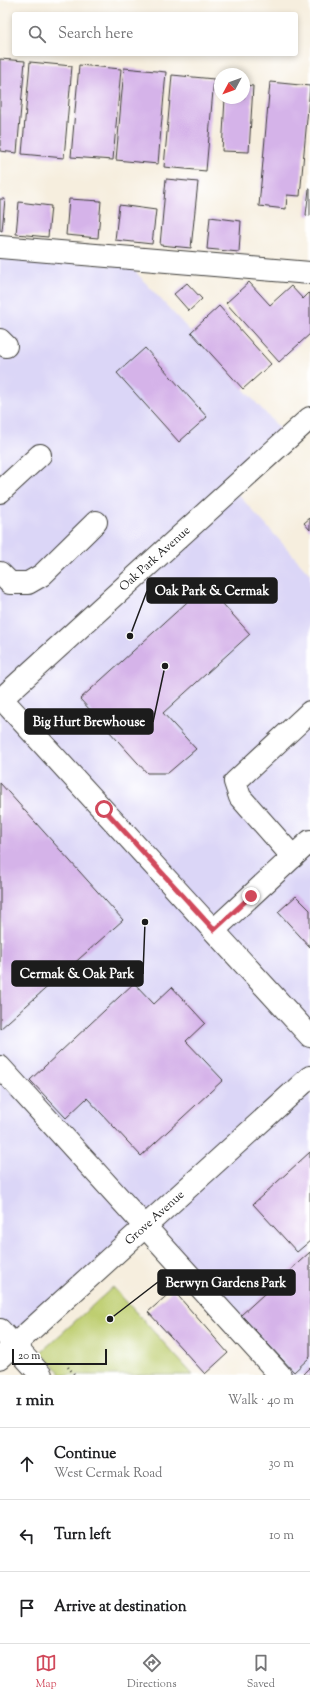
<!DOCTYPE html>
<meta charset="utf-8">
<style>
:root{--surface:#fff;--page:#f6f6f6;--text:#202124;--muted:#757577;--line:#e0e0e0;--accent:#d1495b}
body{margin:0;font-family:"Sorts Mill Goudy",serif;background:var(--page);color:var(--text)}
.compass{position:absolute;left:214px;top:68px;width:36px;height:36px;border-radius:50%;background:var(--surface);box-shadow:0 2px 6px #0003;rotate:229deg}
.scale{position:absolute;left:12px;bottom:10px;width:95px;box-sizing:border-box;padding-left:4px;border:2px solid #1c1c1c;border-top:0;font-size:11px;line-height:14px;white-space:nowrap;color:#1c1c1c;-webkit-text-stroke:3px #fff;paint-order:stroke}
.stop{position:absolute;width:12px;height:12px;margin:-9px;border:3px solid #d1495b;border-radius:50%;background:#fff}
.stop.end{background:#d1495b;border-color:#fff;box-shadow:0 1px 4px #0008}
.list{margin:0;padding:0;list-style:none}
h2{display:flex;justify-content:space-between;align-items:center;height:52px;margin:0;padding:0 16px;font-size:17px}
h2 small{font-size:13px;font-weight:400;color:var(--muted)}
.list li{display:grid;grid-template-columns:26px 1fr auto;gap:12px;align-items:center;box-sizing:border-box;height:72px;padding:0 16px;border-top:1px solid var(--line)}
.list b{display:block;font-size:15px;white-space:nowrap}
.list p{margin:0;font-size:13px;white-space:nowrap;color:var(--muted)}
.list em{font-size:13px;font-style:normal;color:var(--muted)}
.icon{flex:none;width:22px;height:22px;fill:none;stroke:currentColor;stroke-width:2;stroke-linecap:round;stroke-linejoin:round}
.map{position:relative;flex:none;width:310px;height:1375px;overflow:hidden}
.search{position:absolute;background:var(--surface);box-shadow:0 2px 6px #0003;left:12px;right:12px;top:12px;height:44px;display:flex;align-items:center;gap:10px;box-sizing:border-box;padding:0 14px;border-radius:4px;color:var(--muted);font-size:15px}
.sheet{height:268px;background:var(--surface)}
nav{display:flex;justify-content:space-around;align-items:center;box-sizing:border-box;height:56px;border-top:1px solid var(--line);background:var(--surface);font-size:11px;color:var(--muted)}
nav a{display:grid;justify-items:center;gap:2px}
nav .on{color:var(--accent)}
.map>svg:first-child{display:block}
.built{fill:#dbd6f7}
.green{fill:#bece70;stroke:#6d7546}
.building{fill:#d5b3e9}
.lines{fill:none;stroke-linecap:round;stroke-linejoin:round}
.minor-casing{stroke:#3d3c39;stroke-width:24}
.major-casing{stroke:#3d3c39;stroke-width:24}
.path{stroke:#3d3c39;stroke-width:2.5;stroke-dasharray:1 3;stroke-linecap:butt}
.minor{stroke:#fff;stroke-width:22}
.major{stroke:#fff;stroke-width:22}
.route{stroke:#d1495b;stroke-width:5}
.labels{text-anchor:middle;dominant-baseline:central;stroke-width:3.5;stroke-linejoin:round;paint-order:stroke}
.street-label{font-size:12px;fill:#1c1c1c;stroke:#fff}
.leader{fill:none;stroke:#1c1c1c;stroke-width:1.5}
.callout-dot{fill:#1c1c1c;stroke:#fff;stroke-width:1.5}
.callout{fill:#1c1c1c;stroke:#1c1c1c;stroke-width:1.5}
.callout-label{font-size:13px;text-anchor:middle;font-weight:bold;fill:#fff}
</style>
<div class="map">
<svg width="310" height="1375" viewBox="0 0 310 1375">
<rect width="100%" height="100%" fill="#fff"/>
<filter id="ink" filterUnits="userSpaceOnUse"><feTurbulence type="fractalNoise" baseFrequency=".025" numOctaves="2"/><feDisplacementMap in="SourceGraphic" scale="8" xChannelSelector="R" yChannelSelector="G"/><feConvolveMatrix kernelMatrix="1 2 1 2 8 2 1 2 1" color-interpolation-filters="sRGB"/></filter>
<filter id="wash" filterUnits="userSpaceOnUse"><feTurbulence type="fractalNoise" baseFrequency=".012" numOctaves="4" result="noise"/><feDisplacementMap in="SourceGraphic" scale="16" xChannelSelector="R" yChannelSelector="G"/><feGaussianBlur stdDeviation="0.9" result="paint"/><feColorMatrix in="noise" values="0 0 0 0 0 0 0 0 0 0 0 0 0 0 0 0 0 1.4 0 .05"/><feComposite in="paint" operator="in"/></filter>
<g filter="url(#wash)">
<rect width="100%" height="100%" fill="#f6eede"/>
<!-- built -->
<g class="built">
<polygon points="0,256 131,267 284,433 0,689"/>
<polygon points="235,491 310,574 310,1375 270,1375 136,1227 14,1338 0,1322 0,710"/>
</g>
<!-- green -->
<polygon class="green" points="113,1287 193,1375 62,1375 41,1352"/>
<g id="blocks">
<!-- building -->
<g class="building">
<polygon points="0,59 25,61 17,153 0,151"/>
<polygon points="30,62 72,66 64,158 22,154"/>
<polygon points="79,65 121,69 113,160 71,157"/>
<polygon points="124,68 166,72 158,164 116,160"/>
<polygon points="172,75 214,79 206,171 164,167"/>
<polygon points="270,82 310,86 300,196 287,195 286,209 259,206"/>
<polygon points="244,85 253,86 249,152 222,151 225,98 244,98"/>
<polygon points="166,179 198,182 191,248 160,245"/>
<polygon points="309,189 310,189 310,216 306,215"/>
<polygon points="0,199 5,199 2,231 0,230"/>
<polygon points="69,199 101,201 98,238 66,235"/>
<polygon points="19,202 51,206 48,237 16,234"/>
<polygon points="119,205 156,210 152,244 115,240"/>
<polygon points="210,217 241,221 239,252 207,249"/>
<polygon points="249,282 270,305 291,286 303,299 310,292 310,334 279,362 226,303"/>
<polygon points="187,283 202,299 189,311 174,294"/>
<polygon points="219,306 271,364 243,389 191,332"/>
<polygon points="145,348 207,417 179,442 117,373"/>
<polygon points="310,518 310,530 304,523"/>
<polygon points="206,585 250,634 163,713 196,749 168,773 147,773 80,699"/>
<polygon points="0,783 123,920 0,1029"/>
<polygon points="296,896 310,910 310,947 278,912"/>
<polygon points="134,983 154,1004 172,987 205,1023 186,1041 223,1080 141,1156 87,1098 66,1118 30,1080"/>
<polygon points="310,1152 310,1241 297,1252 253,1204"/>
<polygon points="310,1252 310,1357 294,1372 241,1315"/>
<polygon points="173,1290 228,1353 205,1374 148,1312"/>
<polygon points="310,1367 310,1375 302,1375"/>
</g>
</g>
</g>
<g filter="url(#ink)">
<use href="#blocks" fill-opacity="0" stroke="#3d3c39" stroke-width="1"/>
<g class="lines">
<!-- minor casing -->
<g class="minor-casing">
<g id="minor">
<polyline points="0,247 310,273"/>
<polyline points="0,340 6,346"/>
<polyline points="0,492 40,455"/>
<polyline points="0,573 10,583 28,583 42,575 96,522"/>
<polyline points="0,700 310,418"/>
<polyline points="293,857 240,797 235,782 310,712"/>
<polyline points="214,930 310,841"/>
<polyline points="0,1067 280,1375"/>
<polyline points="0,1330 41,1375"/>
<polyline points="0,1358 310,1077"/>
</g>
</g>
<!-- major casing -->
<g class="major-casing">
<polyline id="major" points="0,697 310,1036"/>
</g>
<!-- path -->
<polyline class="path" points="68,1367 75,1375"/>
<!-- minor -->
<use href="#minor" class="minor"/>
<!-- major -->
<use href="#major" class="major"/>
</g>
</g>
<g class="lines" filter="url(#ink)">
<!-- route -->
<polyline class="route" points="104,809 214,930 251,896"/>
</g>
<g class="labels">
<!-- street labels -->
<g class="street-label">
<text transform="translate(155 559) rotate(-42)">Oak Park Avenue</text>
<text transform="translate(155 1218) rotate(-42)">Grove Avenue</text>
</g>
</g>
<!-- callouts -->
<path class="leader" d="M130 636L147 591M165 666L153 722M145 922L143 974M110 1319L158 1282"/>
<g class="callout-dot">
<circle cx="130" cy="636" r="4"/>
<circle cx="165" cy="666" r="4"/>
<circle cx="145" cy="922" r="4"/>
<circle cx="110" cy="1319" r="4"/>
</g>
<g class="callout">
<rect x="147" y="578" width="130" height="25" rx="4"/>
<rect x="25" y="709" width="128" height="25" rx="4"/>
<rect x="12" y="961" width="131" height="25" rx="4"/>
<rect x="158" y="1270" width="137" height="25" rx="4"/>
</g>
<g class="callout-label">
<text x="212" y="595">Oak Park &amp; Cermak</text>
<text x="89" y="726">Big Hurt Brewhouse</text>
<text x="77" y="978">Cermak &amp; Oak Park</text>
<text x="226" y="1287">Berwyn Gardens Park</text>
</g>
</svg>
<svg class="compass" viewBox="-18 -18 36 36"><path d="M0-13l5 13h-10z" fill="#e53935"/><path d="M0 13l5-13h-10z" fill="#757577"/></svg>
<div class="scale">20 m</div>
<div class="stop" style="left:104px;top:809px"></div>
<div class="stop end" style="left:251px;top:896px"></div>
<div class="search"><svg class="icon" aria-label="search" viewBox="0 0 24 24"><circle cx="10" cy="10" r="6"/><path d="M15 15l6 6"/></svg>Search here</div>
</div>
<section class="sheet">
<h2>1 min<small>Walk · 40 m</small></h2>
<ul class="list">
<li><svg class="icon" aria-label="ahead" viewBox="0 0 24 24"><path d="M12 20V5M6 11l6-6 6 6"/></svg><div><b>Continue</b><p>West Cermak Road</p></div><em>30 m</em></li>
<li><svg class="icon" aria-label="left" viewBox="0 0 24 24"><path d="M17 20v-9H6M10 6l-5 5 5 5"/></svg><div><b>Turn left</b></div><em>10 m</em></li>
<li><svg class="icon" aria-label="arrive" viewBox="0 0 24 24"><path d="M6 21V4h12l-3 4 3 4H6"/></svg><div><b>Arrive at destination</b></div></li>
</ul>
</section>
<nav>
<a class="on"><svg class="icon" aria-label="map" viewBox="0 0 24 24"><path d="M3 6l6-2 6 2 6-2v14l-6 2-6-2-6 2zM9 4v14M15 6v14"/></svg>Map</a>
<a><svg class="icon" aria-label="directions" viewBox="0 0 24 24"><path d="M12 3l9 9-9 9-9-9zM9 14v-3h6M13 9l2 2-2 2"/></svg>Directions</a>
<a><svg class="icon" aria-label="saved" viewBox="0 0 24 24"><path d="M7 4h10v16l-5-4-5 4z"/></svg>Saved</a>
</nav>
